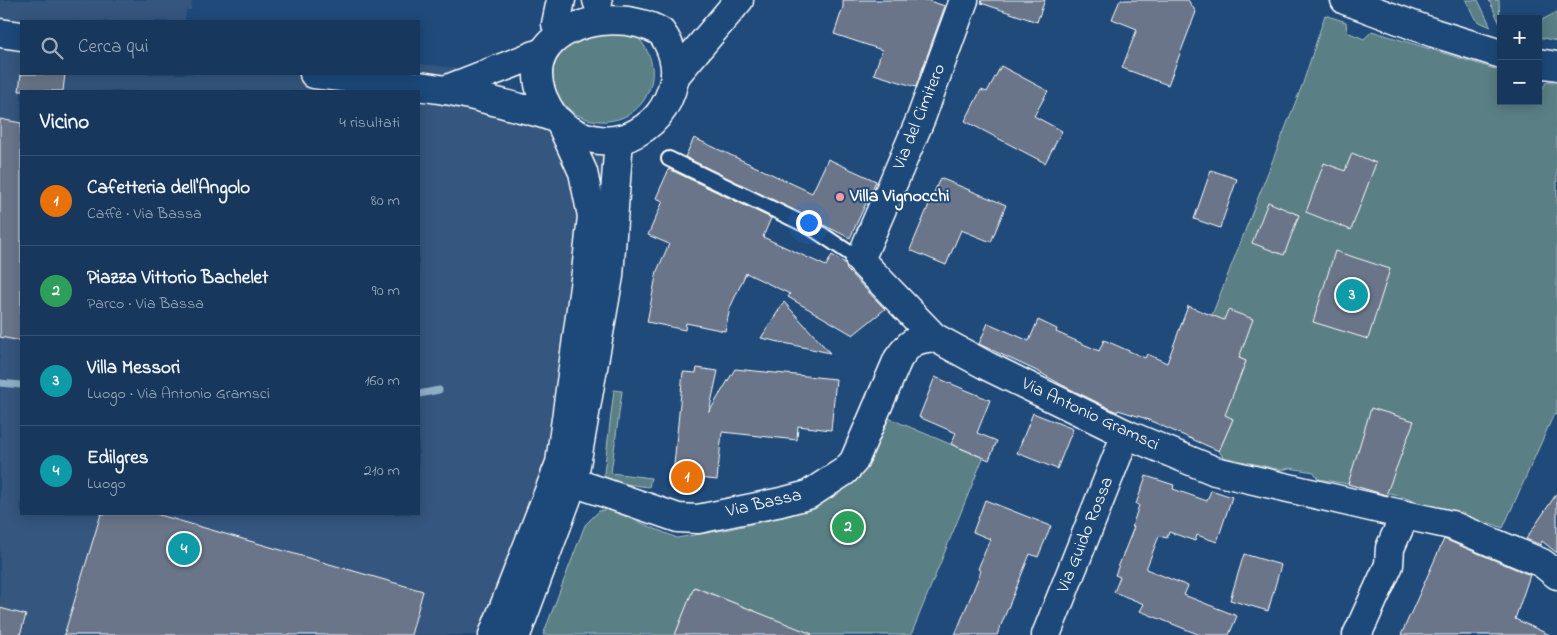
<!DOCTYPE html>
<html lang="it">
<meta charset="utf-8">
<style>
:root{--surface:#17385c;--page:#244365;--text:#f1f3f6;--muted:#9eacbb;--line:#365272;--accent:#ff9aa2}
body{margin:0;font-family:"Indie Flower",sans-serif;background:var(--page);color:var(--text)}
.controls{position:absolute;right:15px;top:15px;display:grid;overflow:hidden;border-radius:0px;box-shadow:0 2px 12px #0003}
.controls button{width:45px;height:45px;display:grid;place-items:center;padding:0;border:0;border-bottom:1px solid var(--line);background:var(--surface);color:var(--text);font:25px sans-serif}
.you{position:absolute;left:808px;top:222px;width:18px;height:18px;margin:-12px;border:4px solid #fff;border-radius:50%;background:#1a73e8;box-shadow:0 0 0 8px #1a73e833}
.badge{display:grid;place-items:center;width:32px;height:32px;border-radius:50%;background:var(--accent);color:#fff;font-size:16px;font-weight:700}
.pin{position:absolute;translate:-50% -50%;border:2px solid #fff;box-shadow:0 1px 5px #0006}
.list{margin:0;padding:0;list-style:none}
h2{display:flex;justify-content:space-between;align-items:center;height:65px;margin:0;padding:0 20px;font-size:21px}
h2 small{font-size:16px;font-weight:400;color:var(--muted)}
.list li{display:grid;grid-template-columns:32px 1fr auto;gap:15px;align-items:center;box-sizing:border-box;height:90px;padding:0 20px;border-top:1px solid var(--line)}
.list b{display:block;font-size:19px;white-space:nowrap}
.list p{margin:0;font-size:16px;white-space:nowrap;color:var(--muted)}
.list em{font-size:16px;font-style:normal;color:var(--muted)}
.icon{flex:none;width:28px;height:28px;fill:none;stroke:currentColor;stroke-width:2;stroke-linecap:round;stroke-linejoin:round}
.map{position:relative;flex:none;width:1557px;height:635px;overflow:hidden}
.search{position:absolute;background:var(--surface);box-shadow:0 2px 12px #0003;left:20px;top:20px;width:400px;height:55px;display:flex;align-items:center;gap:12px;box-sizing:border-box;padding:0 18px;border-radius:0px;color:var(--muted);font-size:19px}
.panel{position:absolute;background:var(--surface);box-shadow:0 2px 12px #0003;left:20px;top:90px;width:400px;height:425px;border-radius:0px}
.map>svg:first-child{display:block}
.built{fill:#36577e;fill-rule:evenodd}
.green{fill:#5a7f85;stroke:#acbfc2}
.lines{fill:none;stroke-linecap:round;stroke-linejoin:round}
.stream{stroke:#8eafc5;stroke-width:7}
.building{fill:#6a7589;stroke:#fff}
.lane-casing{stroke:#fff;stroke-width:18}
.street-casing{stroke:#fff;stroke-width:31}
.secondary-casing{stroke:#fff;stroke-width:31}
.lane{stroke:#1f4a7a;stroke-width:14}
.street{stroke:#1f4a7a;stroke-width:28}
.secondary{stroke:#1f4a7a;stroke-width:28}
.poi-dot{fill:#ff9aa2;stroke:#1f4a7a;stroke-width:2}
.labels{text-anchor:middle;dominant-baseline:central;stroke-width:4;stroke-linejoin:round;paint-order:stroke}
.street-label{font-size:18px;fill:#fff;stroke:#1f4a7a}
.poi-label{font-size:18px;font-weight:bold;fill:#fff;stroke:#1f4a7a;text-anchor:start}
</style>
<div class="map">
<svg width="1557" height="635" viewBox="0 0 1557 635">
<rect width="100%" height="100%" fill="#1f4a7a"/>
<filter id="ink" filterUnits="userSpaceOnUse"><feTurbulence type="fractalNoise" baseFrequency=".02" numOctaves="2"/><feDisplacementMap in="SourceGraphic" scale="10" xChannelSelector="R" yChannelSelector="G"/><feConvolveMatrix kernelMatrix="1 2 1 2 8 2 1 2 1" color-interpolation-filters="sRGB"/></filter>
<g filter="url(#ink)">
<!-- built -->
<path class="built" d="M 0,0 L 192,0 L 191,10 L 186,10 L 185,21 L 21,21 L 21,74 L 419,74 L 419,64 L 468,69 L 612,155 L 588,332 L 507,635 L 0,635 ZM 21,91 L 419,91 L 419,514 L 21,514 Z"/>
<!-- green -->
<g class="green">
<polygon points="1466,0 1478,0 1491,27 1477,21"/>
<polygon points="1489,0 1499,0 1500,24"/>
<polygon points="1557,12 1557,41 1538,37 1538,22"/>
<polygon points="1325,15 1346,22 1347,32 1364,39 1372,31 1501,71 1501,101 1538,101 1538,93 1540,93 1547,81 1557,83 1557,415 1554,414 1503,528 1490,523 1480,524 1391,493 1386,495 1348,484 1318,479 1314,472 1289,468 1282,470 1223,457 1219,451 1233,419 1211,409 1235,390 1246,361 1201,343 1303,83"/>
<path d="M 585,25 L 638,37 C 650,52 656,68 650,87 C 634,139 555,129 553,75 C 553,68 554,58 557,52 C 562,44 578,32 585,25 Z"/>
<polygon points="614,390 622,391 611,473 651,478 649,487 603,481"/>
<polygon points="886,417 983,458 911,635 813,635 695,587 675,635 543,635 585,525 599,511 608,509 677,538 730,529 791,515 814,506"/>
</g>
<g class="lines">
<!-- stream -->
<g class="stream">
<polyline points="0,383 21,385"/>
<polyline points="419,394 439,390"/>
</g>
</g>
<!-- building -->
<g class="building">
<polygon points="843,0 926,0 945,6 916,87 874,74 882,50 834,34 843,7"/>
<polygon points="982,0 1045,0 1037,22 981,3"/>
<polygon points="1120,0 1188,0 1196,12 1168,85 1122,68 1137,29 1112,19"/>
<polygon points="1001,66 1048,91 1034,116 1062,131 1045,163 965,121 981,90 987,92"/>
<polygon points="21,74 65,74 63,91 19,91"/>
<polygon points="0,119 21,123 21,341 0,337"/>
<polygon points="694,138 812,193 828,159 876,181 850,238 685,157"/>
<polygon points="1352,153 1376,163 1351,230 1306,212 1324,163 1345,171"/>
<polygon points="669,169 771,218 763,237 826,266 832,255 845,263 847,270 885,309 853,335 788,297 790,294 746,273 730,308 725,331 686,323 685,330 647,322 657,271 669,244 648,235 663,201 656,198"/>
<polygon points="1211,170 1237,179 1220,228 1194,219"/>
<polygon points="940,178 1006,205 991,242 961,230 946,265 910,250"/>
<polygon points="1268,202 1299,215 1284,255 1252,243"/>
<polygon points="1335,251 1390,269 1368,339 1313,322"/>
<polygon points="784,302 830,353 761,338"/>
<polygon points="1188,306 1224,320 1228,310 1253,319 1239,358 1246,361 1225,415 1233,419 1219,451 1144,418 1118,410 1117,412 1062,385 1039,372 979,344 988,323 1029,341 1038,320 1057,329 1056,332 1099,351 1104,340 1145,358 1147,354 1167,363"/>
<polygon points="697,368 718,371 709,412 735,369 836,379 831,430 798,426 797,440 722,432 717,480 673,475 683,372 696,373"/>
<polygon points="935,377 990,400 977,433 997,441 989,460 951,444 956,433 919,417"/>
<polygon points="1371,408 1414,421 1386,495 1348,484"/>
<polygon points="1033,413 1073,429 1057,469 1017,453"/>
<polygon points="1146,476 1174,485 1173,489 1207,501 1211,490 1232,497 1217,542 1197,535 1195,541 1169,532 1167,538 1159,536 1146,569 1188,586 1184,595 1237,616 1229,635 1200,635 1140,611 1144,604 1114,592 1120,577 1115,575 1134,527 1132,527 1139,505 1136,504"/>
<polygon points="1557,493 1557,553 1542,541 1541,545 1526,539"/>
<polygon points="985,500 1051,526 1038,557 1030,554 997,635 955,635 981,571 978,569 990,539 973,532"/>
<polygon points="101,514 156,514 423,591 411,635 64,635"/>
<polygon points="1444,539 1530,575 1515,619 1550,635 1401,635"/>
<polygon points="1244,554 1281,565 1268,611 1230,600"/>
<polygon points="694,587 812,634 811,635 675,635"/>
<polygon points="0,608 26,615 20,635 0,635"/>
</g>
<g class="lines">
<!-- lane casing -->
<g class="lane-casing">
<polyline id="lane" points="669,159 812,228 860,260"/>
</g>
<!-- street casing -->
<g class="street-casing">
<g id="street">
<polyline points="597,0 598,3"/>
<polyline points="964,0 921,118 860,260 934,337 989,367 1126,434 1215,471 1405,515 1451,525 1542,563 1557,575"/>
<polyline points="556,24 561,0"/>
<path d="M 573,482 L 678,518 L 698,519 L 781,502 L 808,495 L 845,471 L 854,461 L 898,359 C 910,342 913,340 934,337"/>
<polyline points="1046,635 1126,434"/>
<polyline points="1357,635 1389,565 1390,548 1405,515"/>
</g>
</g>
<!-- secondary casing -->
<g class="secondary-casing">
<g id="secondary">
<polyline points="1345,0 1434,33 1501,54"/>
<polyline points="0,33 21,36"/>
<polyline points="1538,63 1557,66"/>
<path d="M 314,74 C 358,79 402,83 445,90 C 468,94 490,100 512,106 C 525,109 539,112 552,117 C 559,119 563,127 570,130 C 586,140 610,144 628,137 C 654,126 668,108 674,81 C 678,65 671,45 661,32 C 606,0 497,35 554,117"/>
<polyline points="675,76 739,0"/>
<polyline points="445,90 540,53"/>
<polyline points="493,635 560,463 586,272 592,216 583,172 561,124"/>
<polyline points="516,635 573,482 609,276 619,139"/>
</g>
</g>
<!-- lane -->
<use href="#lane" class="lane"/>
<!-- street -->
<use href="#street" class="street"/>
<!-- secondary -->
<use href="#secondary" class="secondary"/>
</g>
</g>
<!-- markers -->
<circle class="poi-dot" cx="840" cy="197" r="5"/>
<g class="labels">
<!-- street labels -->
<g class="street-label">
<text transform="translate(920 117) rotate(-68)">Via del Cimitero</text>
<text transform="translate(1090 415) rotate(25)">Via Antonio Gramsci</text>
<text transform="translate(764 504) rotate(-13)">Via Bassa</text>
<text transform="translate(1086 535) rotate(-68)">Via Guido Rossa</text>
</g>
<!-- poi labels -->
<g class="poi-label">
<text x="850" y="197">Villa Vignocchi</text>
</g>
</g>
</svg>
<div class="controls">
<button>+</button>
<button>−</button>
</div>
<div class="you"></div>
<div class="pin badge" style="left:687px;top:477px;background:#e8710a">1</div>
<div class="pin badge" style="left:848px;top:527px;background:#2e9e5b">2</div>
<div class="pin badge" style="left:1352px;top:295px;background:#0f9aa8">3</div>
<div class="pin badge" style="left:184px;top:549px;background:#0f9aa8">4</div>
<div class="search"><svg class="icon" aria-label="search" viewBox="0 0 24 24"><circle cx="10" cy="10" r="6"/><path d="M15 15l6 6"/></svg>Cerca qui</div>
<section class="panel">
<h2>Vicino<small>4 risultati</small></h2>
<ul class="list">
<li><span class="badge" style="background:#e8710a">1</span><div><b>Cafetteria dell'Angolo</b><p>Caffè · Via Bassa</p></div><em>80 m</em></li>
<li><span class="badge" style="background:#2e9e5b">2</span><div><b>Piazza Vittorio Bachelet</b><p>Parco · Via Bassa</p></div><em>90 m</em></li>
<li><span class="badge" style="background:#0f9aa8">3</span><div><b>Villa Messori</b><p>Luogo · Via Antonio Gramsci</p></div><em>160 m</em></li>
<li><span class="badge" style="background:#0f9aa8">4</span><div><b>Edilgres</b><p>Luogo</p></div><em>210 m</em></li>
</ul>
</section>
</div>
